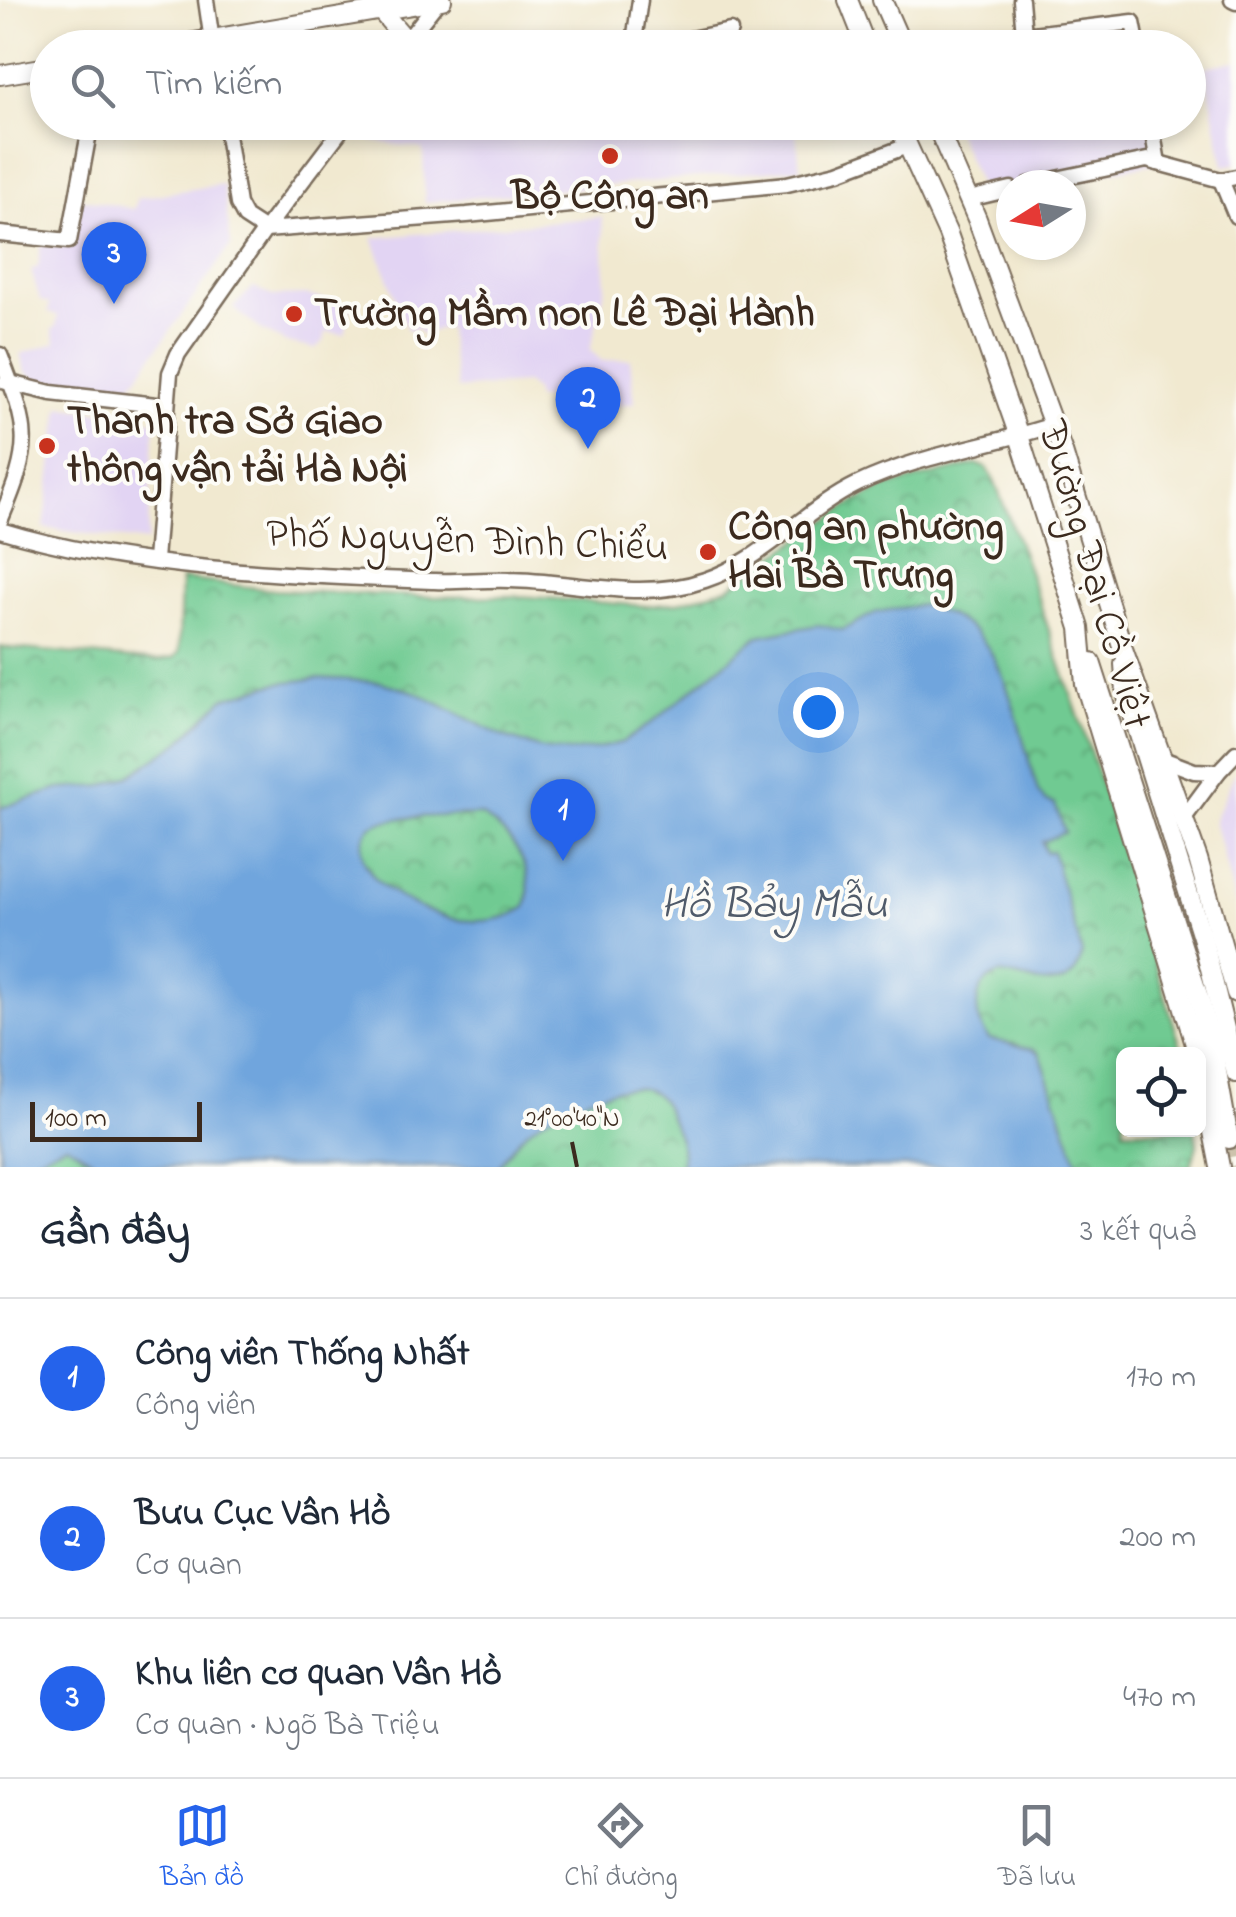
<!DOCTYPE html>
<html lang="vi">
<meta charset="utf-8">
<style>
:root{--surface:#fff;--page:#f2f2f3;--text:#1f2937;--muted:#747a83;--line:#e0e1e3;--accent:#2563eb}
body{margin:0;font-family:"Indie Flower",sans-serif;background:var(--page);color:var(--text)}
.controls{position:absolute;right:30px;bottom:30px;display:grid;overflow:hidden;border-radius:15px;box-shadow:0 5px 15px #0003}
.controls button{width:90px;height:90px;display:grid;place-items:center;padding:0;border:0;border-bottom:2px solid var(--line);background:var(--surface);color:var(--text);font:50px sans-serif}
.compass{position:absolute;left:996px;top:170px;width:90px;height:90px;border-radius:50%;background:var(--surface);box-shadow:0 5px 15px #0003;rotate:259deg}
.scale{position:absolute;left:30px;bottom:25px;width:172px;box-sizing:border-box;padding-left:10px;border:5px solid #3b2a1e;border-top:0;font-size:28px;line-height:35px;white-space:nowrap;color:#3b2a1e;-webkit-text-stroke:8px #fdfcf7;paint-order:stroke}
.you{position:absolute;left:818px;top:712px;width:35px;height:35px;margin:-25px;border:8px solid #fff;border-radius:50%;background:#1a73e8;box-shadow:0 0 0 15px #1a73e833}
.badge{display:grid;place-items:center;width:65px;height:65px;border-radius:50%;background:var(--accent);color:#fff;font-size:32px;font-weight:700}
.pin{position:absolute;translate:-50% -82px;filter:drop-shadow(0 2px 5px #0008)}
.pin::after{content:'';position:absolute;top:52px;width:35px;height:30px;background:inherit;clip-path:polygon(0 0,100% 0,50% 100%)}
.list{margin:0;padding:0;list-style:none}
h2{display:flex;justify-content:space-between;align-items:center;height:130px;margin:0;padding:0 40px;font-size:42px}
h2 small{font-size:32px;font-weight:400;color:var(--muted)}
.list li{display:grid;grid-template-columns:65px 1fr auto;gap:30px;align-items:center;box-sizing:border-box;height:160px;padding:0 40px;border-top:2px solid var(--line)}
.list b{display:block;font-size:38px;white-space:nowrap}
.list p{margin:0;font-size:32px;white-space:nowrap;color:var(--muted)}
.list em{font-size:32px;font-style:normal;color:var(--muted)}
.icon{flex:none;width:55px;height:55px;fill:none;stroke:currentColor;stroke-width:2;stroke-linecap:round;stroke-linejoin:round}
.map{position:relative;flex:none;width:1236px;height:1167px;overflow:hidden}
.search{position:absolute;background:var(--surface);box-shadow:0 5px 15px #0003;left:30px;right:30px;top:30px;height:110px;display:flex;align-items:center;gap:25px;box-sizing:border-box;padding:0 35px;border-radius:55px;color:var(--muted);font-size:38px}
.sheet{height:610px;background:var(--surface)}
nav{display:flex;justify-content:space-around;align-items:center;box-sizing:border-box;height:140px;border-top:2px solid var(--line);background:var(--surface);font-size:28px;color:var(--muted)}
nav a{display:grid;justify-items:center;gap:5px}
nav .on{color:var(--accent)}
.map>svg:first-child{display:block}
.built{fill:#e2d4f3}
.park{fill:url(#park-crowns);stroke:#567a58;stroke-width:2.5}
.water{fill:#6fa5dd;stroke:#55687e;stroke-width:2.5;fill-rule:evenodd}
.lines{fill:none;stroke-linecap:round;stroke-linejoin:round}
.major-tunnel{stroke:#cdc3ac;stroke-width:18;stroke-dasharray:18 9;stroke-linecap:butt}
.minor-casing{stroke:#7b6d5c;stroke-width:19}
.major-casing{stroke:#7b6d5c;stroke-width:22}
.minor{stroke:#fff;stroke-width:14}
.major{stroke:#fff;stroke-width:18}
.ticks{fill:none;stroke:#3b2a1e;stroke-width:4}
.poi-dot{fill:#c8321e;stroke:#fdfcf7;stroke-width:4}
.labels{text-anchor:middle;dominant-baseline:central;stroke-width:8;stroke-linejoin:round;paint-order:stroke}
.poi-label{font-size:42px;font-weight:bold;fill:#3b2a1e;stroke:#fdfcf7;text-anchor:start}
.street-label{font-size:42px;fill:#3b2a1e;stroke:#fdfcf7}
.water-label{font-size:45px;font-style:italic;fill:#505b6a;stroke:#fdfcf7}
.ticks-label{font-size:25px;text-anchor:middle;fill:#3b2a1e;stroke:#fdfcf7;stroke-width:8;stroke-linejoin:round;paint-order:stroke}
</style>
<div class="map">
<svg width="1236" height="1167" viewBox="0 0 1236 1167">
<defs>
<pattern id="park-crowns" width="20" height="18" patternUnits="userSpaceOnUse" patternTransform="scale(2.5)"><rect width="20" height="18" fill="#70ca92"/><path d="M2 6a3 3 0 1 1 6 0M12 15a3 3 0 1 1 6 0" fill="none" stroke="#5da477"/></pattern>
</defs>
<rect width="100%" height="100%" fill="#fdfcf7"/>
<filter id="ink" filterUnits="userSpaceOnUse"><feTurbulence type="fractalNoise" baseFrequency=".01" numOctaves="2"/><feDisplacementMap in="SourceGraphic" scale="20" xChannelSelector="R" yChannelSelector="G"/><feConvolveMatrix kernelMatrix="1 2 1 2 8 2 1 2 1" color-interpolation-filters="sRGB"/></filter>
<filter id="wash" filterUnits="userSpaceOnUse"><feTurbulence type="fractalNoise" baseFrequency=".0048" numOctaves="4" result="noise"/><feDisplacementMap in="SourceGraphic" scale="40" xChannelSelector="R" yChannelSelector="G"/><feGaussianBlur stdDeviation="2.25" result="paint"/><feColorMatrix in="noise" values="0 0 0 0 0 0 0 0 0 0 0 0 0 0 0 0 0 1.4 0 .05"/><feComposite in="paint" operator="in"/></filter>
<g filter="url(#wash)">
<rect width="100%" height="100%" fill="#f1e9d0"/>
<!-- built -->
<g class="built">
<polygon points="1133,22 1138,48 977,48 989,40"/>
<polygon points="1236,61 1236,164 1224,166 1205,67"/>
<polygon points="372,122 398,123 430,132 433,122 795,123 800,168 425,202 423,149 374,141 364,134"/>
<polygon points="953,123 1151,123 1158,163 1028,185 1011,185 983,195"/>
<polygon points="223,184 231,245 131,386 119,391 37,381 26,372 20,354 56,343 52,329 56,327 58,315 48,313 50,304 40,300 31,270 38,267 41,244 70,247 79,198 134,209 138,198"/>
<polygon points="602,217 606,286 590,350 602,361 630,359 635,403 597,407 577,394 536,399 534,390 525,383 457,389 447,326 422,335 418,328 408,331 373,238"/>
<polygon points="253,287 272,296 306,295 351,306 345,334 326,332 324,341 315,349 287,343 263,331 233,308"/>
<polygon points="60,406 155,421 147,542 44,528"/>
<polygon points="1236,771 1236,906 1214,820"/>
</g>
<!-- park -->
<polygon class="park" points="977,464 987,468 993,478 1023,554 1097,771 1183,1054 1124,1054 1124,1130 1195,1130 1197,1145 1191,1167 0,1167 0,647 157,661 174,658 179,652 181,579 274,590 434,597 519,596 647,606 677,603 727,588 853,503 886,487"/>
<!-- water -->
<path class="water" d="M 921,605 C 946,612 971,623 986,645 C 1011,681 1025,750 1038,792 L 1046,801 L 1055,804 L 1065,832 L 1042,842 L 1046,853 L 1052,851 L 1082,953 C 1074,1000 1035,979 1000,974 C 970,984 973,1018 989,1039 L 1034,1049 L 1040,1054 L 1079,1167 L 681,1167 C 685,1152 678,1136 672,1122 C 668,1112 662,1096 650,1091 C 621,1078 549,1111 527,1131 C 516,1141 506,1155 498,1167 L 97,1167 L 93,1160 L 66,1144 L 18,1167 L 0,1167 L 0,808 L 59,789 L 102,786 L 127,777 L 180,742 L 224,698 L 278,683 L 320,678 L 380,682 L 415,692 L 504,737 L 543,749 L 570,752 L 600,748 L 623,742 L 654,721 L 758,636 L 818,625 L 842,630 L 877,612 ZM 481,815 C 514,837 536,866 526,907 C 508,920 481,923 459,920 C 425,915 348,880 364,837 C 367,831 367,829 373,825 C 390,815 458,816 481,815 Z"/>
</g>
<g filter="url(#ink)">
<g class="lines">
<!-- major-tunnel -->
<polyline class="major-tunnel" points="1229,1139 1233,1167"/>
<!-- minor casing -->
<g class="minor-casing">
<g id="minor">
<polyline points="206,0 213,48"/>
<polyline points="1021,0 1024,35 1133,22 1138,48"/>
<polyline points="1232,0 1236,2"/>
<polyline points="401,48 439,0"/>
<polyline points="633,48 640,0"/>
<polyline points="646,48 730,31"/>
<polyline points="225,122 238,204 245,217 265,230"/>
<polyline points="1151,122 1158,163"/>
<polyline points="1221,180 1236,216"/>
<polyline points="1028,185 1147,160 1221,180 1236,177"/>
<polyline points="969,199 1011,189"/>
<polyline points="265,230 467,215 787,184 838,172 907,146"/>
<polyline points="0,234 69,241 91,122"/>
<path d="M 0,355 C 30,432 33,443 0,521"/>
<polyline points="6,382 51,393 165,406"/>
<path d="M 0,530 C 130,570 298,576 434,581 C 460,582 485,579 510,580 C 574,581 643,602 705,580 C 762,561 804,510 858,484 C 919,455 989,446 1053,425"/>
<polyline points="155,560 170,373 178,354 265,230 347,122"/>
<polyline points="1165,760 1194,771 1218,772"/>
<polyline points="1184,818 1218,772 1236,753"/>
</g>
</g>
<!-- major casing -->
<g class="major-casing">
<g id="major">
<polyline points="848,0 867,48"/>
<polyline points="882,0 903,48"/>
<polyline points="381,11 406,40"/>
<polyline points="159,48 442,0"/>
<polyline points="0,75 48,67"/>
<polyline points="897,122 948,234 1019,436 1080,628 1085,684 1198,1054"/>
<polyline points="935,122 977,219 1063,452 1122,646 1198,859 1236,993"/>
<polyline points="1091,662 1200,1001 1214,1054 1229,1139"/>
<polyline points="1124,664 1126,693 1203,940 1236,1073"/>
<polyline points="1198,1056 1220,1167"/>
</g>
</g>
<!-- minor -->
<use href="#minor" class="minor"/>
<!-- major -->
<use href="#major" class="major"/>
</g>
</g>
<!-- ticks -->
<path class="ticks" d="M 572,1142 L 577,1167"/>
<!-- markers -->
<g class="poi-dot">
<circle cx="610" cy="156" r="10"/>
<circle cx="294" cy="314" r="10"/>
<circle cx="47" cy="446" r="10"/>
<circle cx="708" cy="552" r="10"/>
</g>
<g class="labels">
<!-- poi labels -->
<g class="poi-label">
<text x="610" y="197" text-anchor="middle">Bộ Công an</text>
<text x="314" y="314">Trường Mầm non Lê Đại Hành</text>
<text x="67" y="422">Thanh tra Sở Giao<tspan x="67" dy="48">thông vận tải Hà Nội</tspan></text>
<text x="728" y="528">Công an phường<tspan x="728" dy="48">Hai Bà Trưng</tspan></text>
</g>
<!-- street labels -->
<g class="street-label">
<text transform="translate(467 542) rotate(2)">Phố Nguyễn Đình Chiểu</text>
<text transform="translate(1093 575) rotate(74)">Đường Đại Cồ Việt</text>
</g>
<!-- water labels -->
<g class="water-label">
<text x="774" y="906">Hồ Bảy Mẫu</text>
</g>
</g>
<g class="ticks-label">
<text x="572" y="1126">21°00'40"N</text>
</g>
</svg>
<div class="controls">
<button><svg class="icon" aria-label="locate" viewBox="0 0 24 24"><circle cx="12" cy="12" r="6"/><path d="M12 2v4M12 18v4M2 12h4M18 12h4"/></svg></button>
</div>
<svg class="compass" viewBox="-18 -18 36 36"><path d="M0-13l5 13h-10z" fill="#e53935"/><path d="M0 13l5-13h-10z" fill="#747a83"/></svg>
<div class="scale">100 m</div>
<div class="you"></div>
<div class="pin badge" style="left:563px;top:861px">1</div>
<div class="pin badge" style="left:588px;top:449px">2</div>
<div class="pin badge" style="left:114px;top:304px">3</div>
<div class="search"><svg class="icon" aria-label="search" viewBox="0 0 24 24"><circle cx="10" cy="10" r="6"/><path d="M15 15l6 6"/></svg>Tìm kiếm</div>
</div>
<section class="sheet">
<h2>Gần đây<small>3 kết quả</small></h2>
<ul class="list">
<li><span class="badge">1</span><div><b>Công viên Thống Nhất</b><p>Công viên</p></div><em>170 m</em></li>
<li><span class="badge">2</span><div><b>Bưu Cục Vân Hồ</b><p>Cơ quan</p></div><em>200 m</em></li>
<li><span class="badge">3</span><div><b>Khu liên cơ quan Vân Hồ</b><p>Cơ quan · Ngõ Bà Triệu</p></div><em>470 m</em></li>
</ul>
</section>
<nav>
<a class="on"><svg class="icon" aria-label="map" viewBox="0 0 24 24"><path d="M3 6l6-2 6 2 6-2v14l-6 2-6-2-6 2zM9 4v14M15 6v14"/></svg>Bản đồ</a>
<a><svg class="icon" aria-label="directions" viewBox="0 0 24 24"><path d="M12 3l9 9-9 9-9-9zM9 14v-3h6M13 9l2 2-2 2"/></svg>Chỉ đường</a>
<a><svg class="icon" aria-label="saved" viewBox="0 0 24 24"><path d="M7 4h10v16l-5-4-5 4z"/></svg>Đã lưu</a>
</nav>
